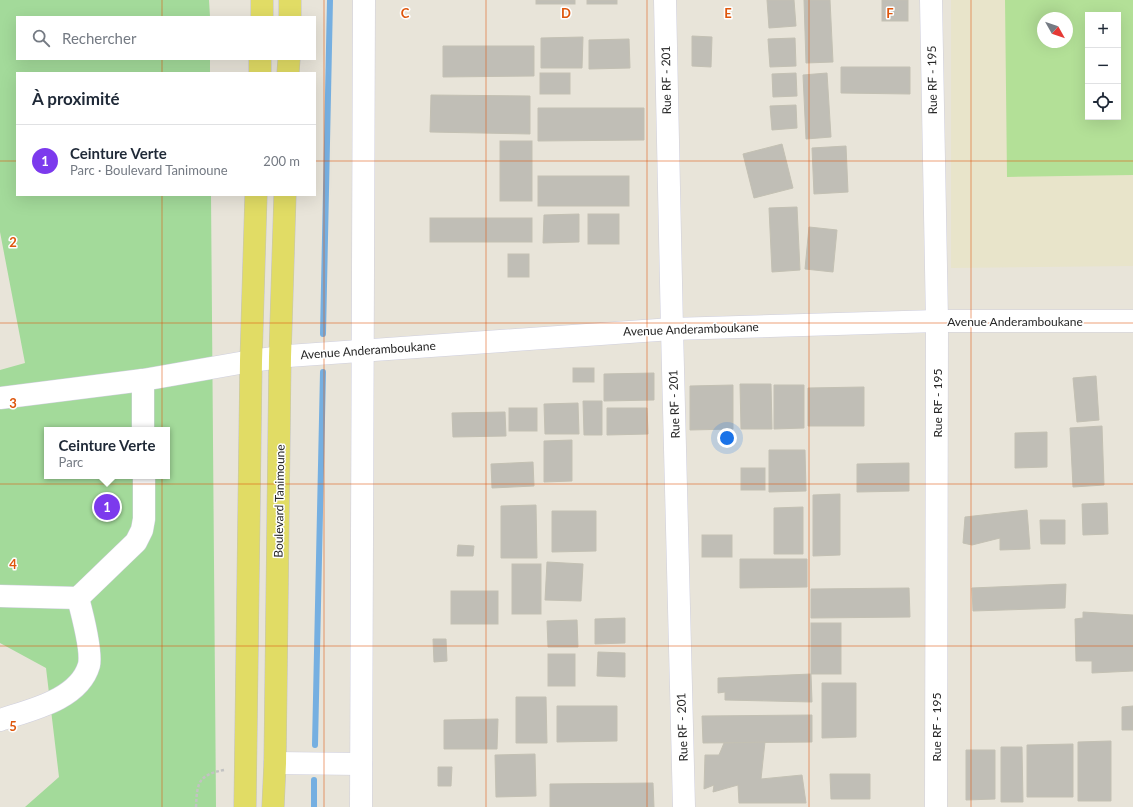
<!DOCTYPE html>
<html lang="fr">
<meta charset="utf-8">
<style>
:root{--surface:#fff;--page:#f6f6f7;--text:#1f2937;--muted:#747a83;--line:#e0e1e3;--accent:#7c3aed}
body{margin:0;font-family:Lato,sans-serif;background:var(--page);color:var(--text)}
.controls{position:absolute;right:12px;top:12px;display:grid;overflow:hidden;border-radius:0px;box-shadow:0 4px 16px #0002}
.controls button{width:36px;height:36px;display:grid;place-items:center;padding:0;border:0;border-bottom:1px solid var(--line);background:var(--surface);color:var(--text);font:20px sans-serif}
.compass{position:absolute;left:1037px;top:12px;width:36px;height:36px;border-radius:50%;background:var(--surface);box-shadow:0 4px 16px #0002;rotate:130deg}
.you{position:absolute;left:727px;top:438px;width:14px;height:14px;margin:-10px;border:3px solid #fff;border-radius:50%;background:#1a73e8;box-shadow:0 0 0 6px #1a73e833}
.badge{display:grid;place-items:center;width:26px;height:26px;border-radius:50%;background:var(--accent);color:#fff;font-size:13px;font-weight:700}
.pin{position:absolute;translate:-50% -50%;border:2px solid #fff;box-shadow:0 1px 4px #0006}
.popup{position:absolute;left:44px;top:427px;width:126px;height:52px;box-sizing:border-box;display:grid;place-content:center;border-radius:0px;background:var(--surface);filter:drop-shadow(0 1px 3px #0005);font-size:13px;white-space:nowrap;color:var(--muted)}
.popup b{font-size:15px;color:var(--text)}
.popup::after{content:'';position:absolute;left:50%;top:100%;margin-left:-8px;border:8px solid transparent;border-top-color:var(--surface)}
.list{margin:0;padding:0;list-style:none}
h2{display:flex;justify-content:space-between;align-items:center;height:52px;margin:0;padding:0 16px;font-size:17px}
h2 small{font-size:13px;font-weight:400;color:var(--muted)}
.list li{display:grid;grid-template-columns:26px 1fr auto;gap:12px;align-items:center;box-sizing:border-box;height:72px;padding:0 16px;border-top:1px solid var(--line)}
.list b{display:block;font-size:15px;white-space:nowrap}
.list p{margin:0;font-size:13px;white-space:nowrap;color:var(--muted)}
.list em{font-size:13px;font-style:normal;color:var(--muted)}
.icon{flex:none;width:22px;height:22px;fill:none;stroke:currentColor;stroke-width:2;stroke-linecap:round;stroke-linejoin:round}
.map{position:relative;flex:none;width:1133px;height:807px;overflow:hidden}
.search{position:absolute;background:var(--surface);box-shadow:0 4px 16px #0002;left:16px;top:16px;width:300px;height:44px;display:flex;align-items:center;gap:10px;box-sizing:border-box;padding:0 14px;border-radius:0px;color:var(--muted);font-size:15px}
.panel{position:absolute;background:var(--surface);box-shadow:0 4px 16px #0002;left:16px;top:72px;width:300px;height:124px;border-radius:0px}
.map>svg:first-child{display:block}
.education{fill:#e8e4ca;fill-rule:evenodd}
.green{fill:#a3da9a;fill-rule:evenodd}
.pitch{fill:#b3e097;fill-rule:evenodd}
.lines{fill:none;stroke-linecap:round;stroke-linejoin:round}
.stream{stroke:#75afe1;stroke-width:6}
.building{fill:#c0beb6;stroke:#c3c0b3}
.minor-casing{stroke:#cfcfde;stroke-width:23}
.major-casing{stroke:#c2c2c2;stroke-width:23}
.path{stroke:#c2c2c2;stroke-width:2.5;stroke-dasharray:3 2;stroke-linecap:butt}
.minor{stroke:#fff;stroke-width:22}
.major{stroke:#e1dc65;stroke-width:22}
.grid{fill:none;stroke:#de560d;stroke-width:1;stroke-opacity:0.55}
.labels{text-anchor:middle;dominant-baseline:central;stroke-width:3;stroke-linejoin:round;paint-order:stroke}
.street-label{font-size:12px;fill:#262626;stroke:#fff}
.grid-label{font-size:13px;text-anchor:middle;font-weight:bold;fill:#de560d;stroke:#fff;stroke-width:3;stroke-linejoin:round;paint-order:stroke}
</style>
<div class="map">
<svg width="1133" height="807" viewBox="0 0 1133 807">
<rect width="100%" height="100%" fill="#e8e4d9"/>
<!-- education -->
<path class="education" d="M 951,0 L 1133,0 L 1133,266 L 951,268 ZM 1088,15 L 1118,15 L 1118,117 L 1088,117 ZM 1043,18 L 1067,18 L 1067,42 L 1043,42 Z"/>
<!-- green -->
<path class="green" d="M 0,0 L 209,0 L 210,17 L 17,17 L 17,59 L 210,59 L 210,73 L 17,73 L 17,195 L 211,195 L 216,807 L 25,807 L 59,777 L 46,668 L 0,643 L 0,370 L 25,363 L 0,232 ZM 47,430 L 167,430 L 167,476 L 47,476 Z"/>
<!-- pitch -->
<path class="pitch" d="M 1005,0 L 1133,0 L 1133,175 L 1007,177 ZM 1088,15 L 1118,15 L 1118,117 L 1088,117 ZM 1043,18 L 1067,18 L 1067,42 L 1043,42 Z"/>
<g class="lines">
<!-- stream -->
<g class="stream">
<polyline points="323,334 330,0"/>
<polyline points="315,745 323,372"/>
<polyline points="314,807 314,780"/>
</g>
</g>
<!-- building -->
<g class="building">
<rect x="536" y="0" width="39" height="4"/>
<rect x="587" y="0" width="30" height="4"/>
<polygon points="767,0 794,0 796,26 769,28"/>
<polygon points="804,0 830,0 833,62 806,63"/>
<rect x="882" y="0" width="26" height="21"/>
<polygon points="692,36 712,37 711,67 692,66"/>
<polygon points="583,37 582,68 541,68 541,38"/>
<polygon points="795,38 796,66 770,67 768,39"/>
<polygon points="629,39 630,68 589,69 589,40"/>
<polygon points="443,46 534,46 534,76 443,77"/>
<polygon points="841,67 910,67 910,94 841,93"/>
<rect x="540" y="73" width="30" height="21"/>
<polygon points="796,73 797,96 773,97 772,74"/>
<polygon points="827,73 831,137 806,139 803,75"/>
<polygon points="431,95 530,96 530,134 430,132"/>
<polygon points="796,105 797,128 772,130 770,106"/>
<polygon points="538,108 644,108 644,140 538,141"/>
<rect x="500" y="141" width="32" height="60"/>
<polygon points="782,144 793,188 754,198 743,154"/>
<polygon points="846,146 848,192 814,194 812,148"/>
<rect x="538" y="176" width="91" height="30"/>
<polygon points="797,207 800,270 772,272 769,208"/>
<polygon points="579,214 579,242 543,243 544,215"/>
<rect x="588" y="214" width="31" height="30"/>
<rect x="430" y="218" width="102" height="24"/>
<polygon points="809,227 837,230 833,272 805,269"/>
<rect x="508" y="254" width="21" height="23"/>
<rect x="573" y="368" width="21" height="14"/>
<polygon points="654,373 654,400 604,401 604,374"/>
<polygon points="1096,376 1099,420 1077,422 1073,378"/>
<polygon points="740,384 771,384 772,429 741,429"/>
<polygon points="733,385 733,429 690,430 690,386"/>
<polygon points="774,385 804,385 804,428 774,429"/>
<polygon points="864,387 864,426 808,426 808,388"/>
<polygon points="583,401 602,401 602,435 584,435"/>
<polygon points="578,403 579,434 545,434 544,404"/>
<rect x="509" y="408" width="28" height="23"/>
<polygon points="607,408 647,408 648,434 607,435"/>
<polygon points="505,412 506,436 453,437 452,413"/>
<polygon points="1102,426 1104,485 1073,487 1070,428"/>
<polygon points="1047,432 1047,467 1015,468 1015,433"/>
<polygon points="572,440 572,481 544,482 544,441"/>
<polygon points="769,450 805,450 806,491 769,492"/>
<polygon points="533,462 534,486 492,488 491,464"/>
<polygon points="909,463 909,491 857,492 857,464"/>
<rect x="741" y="468" width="24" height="22"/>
<polygon points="840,494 840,555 813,556 813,495"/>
<polygon points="1107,503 1108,534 1083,535 1082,504"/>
<polygon points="536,505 537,558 501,558 501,506"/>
<polygon points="803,507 803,554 774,554 774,508"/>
<polygon points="1027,510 1030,549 1000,550 1000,538 972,545 963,543 965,517"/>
<polygon points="552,511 596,511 596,551 552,552"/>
<polygon points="1040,520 1065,520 1065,544 1041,544"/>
<rect x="702" y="535" width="30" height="22"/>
<polygon points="458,545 474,546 473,556 457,556"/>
<polygon points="740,559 807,559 807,587 740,588"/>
<polygon points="547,562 583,564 581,601 545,600"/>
<rect x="512" y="564" width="29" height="50"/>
<polygon points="1066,584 1065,608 973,611 972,588"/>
<polygon points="909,588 910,617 811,618 811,589"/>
<rect x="451" y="591" width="47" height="33"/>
<polygon points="1083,612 1133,615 1133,671 1092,673 1092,661 1076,661 1075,619 1083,618"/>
<polygon points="625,618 625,643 595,644 595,619"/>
<polygon points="577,620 578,647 548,647 547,621"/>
<rect x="811" y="623" width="30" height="51"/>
<polygon points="433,639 446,639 447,661 434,662"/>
<polygon points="598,652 625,653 625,677 597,676"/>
<rect x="548" y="654" width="27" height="32"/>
<polygon points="811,674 812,702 725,700 725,692 718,693 718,678"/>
<polygon points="822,683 856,683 856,737 822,738"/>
<polygon points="516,697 546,697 547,743 516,743"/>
<polygon points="557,706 617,706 617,741 557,742"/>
<polygon points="1133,706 1133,730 1122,730 1122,707"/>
<polygon points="812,715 812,742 703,743 702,716"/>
<polygon points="498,719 497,749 444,749 444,720"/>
<polygon points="1111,741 1111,801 1078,801 1078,742"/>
<polygon points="765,742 761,779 802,775 806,803 739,803 738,785 713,792 714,785 704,789 705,755 719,755 724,743"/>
<polygon points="1073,744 1073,797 1027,797 1027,745"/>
<polygon points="1001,747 1022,747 1023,802 1001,802"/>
<polygon points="966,750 995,750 995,799 966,800"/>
<polygon points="535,754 536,796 496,797 495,755"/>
<polygon points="438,767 452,767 451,786 438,786"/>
<polygon points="830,774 870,774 870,799 831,799"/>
<polygon points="653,783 654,807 550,807 550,784"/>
</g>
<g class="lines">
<!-- minor casing -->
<g class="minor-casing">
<g id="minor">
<polyline points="665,0 672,329 684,807"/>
<polyline points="931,0 937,321 936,807"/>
<polyline points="143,380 143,430"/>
<polyline points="0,398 143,380 251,361 288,356 672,329 937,321 1133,321"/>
<polyline points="0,596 78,598 136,542 142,530 144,519 144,476"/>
<path d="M 0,720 C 30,710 79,700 89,665 C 92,651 82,613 78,598"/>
<polyline points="275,763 361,764"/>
<polyline points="361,807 364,0"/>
</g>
</g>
<!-- major casing -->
<g class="major-casing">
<g id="major">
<polyline points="262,17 262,0"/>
<polyline points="290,17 290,0"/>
<polyline points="260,73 260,59"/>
<polyline points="288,73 289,59"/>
<polyline points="245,807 251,361 256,195"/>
<polyline points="273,807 275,763 280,357 285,195"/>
</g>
</g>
<!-- path -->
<path class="path" d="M 196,807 C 197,783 198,775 224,770"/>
<!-- minor -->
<use href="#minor" class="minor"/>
<!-- major -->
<use href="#major" class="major"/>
</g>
<!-- grid -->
<path class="grid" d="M 162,0 L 162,17M 324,0 L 324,807M 486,0 L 486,807M 647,0 L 647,807M 809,0 L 809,807M 971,0 L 971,807M 162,59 L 162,73M 0,161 L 17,161M 315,161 L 1133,161M 162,195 L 162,807M 0,323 L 1133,323M 0,484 L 1133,484M 0,646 L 1133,646"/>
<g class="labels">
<!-- street labels -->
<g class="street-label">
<text transform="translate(666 80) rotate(-91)">Rue RF - 201</text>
<text transform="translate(932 80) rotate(-91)">Rue RF - 195</text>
<text x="1015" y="321">Avenue Anderamboukane</text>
<text transform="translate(691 329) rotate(-2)">Avenue Anderamboukane</text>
<text transform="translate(368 350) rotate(-4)">Avenue Anderamboukane</text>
<text transform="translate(937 403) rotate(-90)">Rue RF - 195</text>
<text transform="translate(674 404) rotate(-92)">Rue RF - 201</text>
<text transform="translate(279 501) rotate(-89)">Boulevard Tanimoune</text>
<text transform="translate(682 727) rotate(-92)">Rue RF - 201</text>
<text transform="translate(936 727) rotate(-90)">Rue RF - 195</text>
</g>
</g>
<g class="grid-label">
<text x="405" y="18">C</text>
<text x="566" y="18">D</text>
<text x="728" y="18">E</text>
<text x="890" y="18">F</text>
<text x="13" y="247">2</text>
<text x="13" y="408">3</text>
<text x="13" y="569">4</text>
<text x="13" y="731">5</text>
</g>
</svg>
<div class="controls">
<button>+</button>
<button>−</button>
<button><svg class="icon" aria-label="locate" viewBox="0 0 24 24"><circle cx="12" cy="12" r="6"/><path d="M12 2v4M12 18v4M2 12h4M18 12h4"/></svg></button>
</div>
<svg class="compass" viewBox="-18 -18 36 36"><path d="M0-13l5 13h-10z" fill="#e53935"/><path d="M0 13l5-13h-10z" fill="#747a83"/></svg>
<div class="you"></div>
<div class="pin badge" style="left:107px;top:507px">1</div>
<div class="popup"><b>Ceinture Verte</b>Parc</div>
<div class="search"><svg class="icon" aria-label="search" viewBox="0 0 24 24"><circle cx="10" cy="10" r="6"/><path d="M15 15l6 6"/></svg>Rechercher</div>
<section class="panel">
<h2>À proximité<small></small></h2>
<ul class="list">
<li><span class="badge">1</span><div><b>Ceinture Verte</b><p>Parc · Boulevard Tanimoune</p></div><em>200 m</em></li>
</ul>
</section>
</div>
